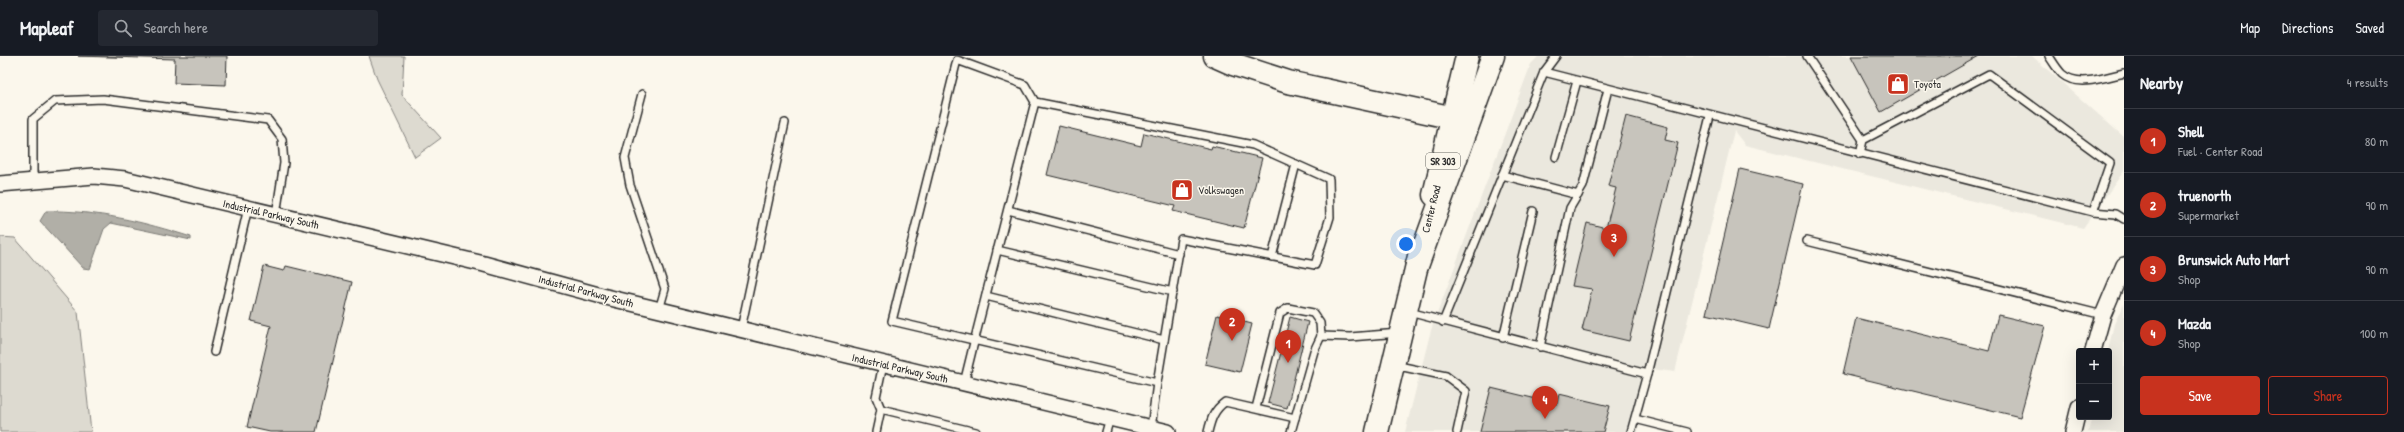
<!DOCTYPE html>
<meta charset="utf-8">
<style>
:root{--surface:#171b24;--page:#242831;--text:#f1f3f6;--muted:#9ea1a6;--line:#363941;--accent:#c8321e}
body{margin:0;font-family:"Patrick Hand",sans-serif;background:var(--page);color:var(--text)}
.controls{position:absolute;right:12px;bottom:12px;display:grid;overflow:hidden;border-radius:4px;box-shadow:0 4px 16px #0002}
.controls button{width:36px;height:36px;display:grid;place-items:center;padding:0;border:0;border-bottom:1px solid var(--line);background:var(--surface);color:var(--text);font:20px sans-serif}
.you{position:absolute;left:1406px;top:188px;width:14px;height:14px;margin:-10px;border:3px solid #fff;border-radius:50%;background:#1a73e8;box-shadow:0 0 0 6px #1a73e833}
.badge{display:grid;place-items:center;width:26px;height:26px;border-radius:50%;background:var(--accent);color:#fff;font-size:13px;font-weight:700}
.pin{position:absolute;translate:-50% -33px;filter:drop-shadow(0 1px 2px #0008)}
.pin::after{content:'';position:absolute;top:21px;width:14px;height:12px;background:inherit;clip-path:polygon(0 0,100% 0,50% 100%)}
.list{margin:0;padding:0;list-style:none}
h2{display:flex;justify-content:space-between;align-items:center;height:52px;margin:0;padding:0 16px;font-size:17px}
h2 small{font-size:13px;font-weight:400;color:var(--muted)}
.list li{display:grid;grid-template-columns:26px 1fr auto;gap:12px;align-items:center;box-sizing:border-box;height:64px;padding:0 16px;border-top:1px solid var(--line)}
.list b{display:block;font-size:15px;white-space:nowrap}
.list p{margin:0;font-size:13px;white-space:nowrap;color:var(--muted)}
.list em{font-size:13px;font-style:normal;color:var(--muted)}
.actions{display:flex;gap:8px;padding:12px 16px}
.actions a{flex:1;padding:9px 0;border:1px solid var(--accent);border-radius:4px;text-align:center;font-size:14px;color:var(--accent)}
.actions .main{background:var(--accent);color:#fff}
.icon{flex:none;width:22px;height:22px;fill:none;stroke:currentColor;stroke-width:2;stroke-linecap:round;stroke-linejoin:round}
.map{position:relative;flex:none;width:2124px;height:376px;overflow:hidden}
header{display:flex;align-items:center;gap:24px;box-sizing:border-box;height:56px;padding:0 20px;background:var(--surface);border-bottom:1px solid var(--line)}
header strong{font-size:19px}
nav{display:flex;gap:22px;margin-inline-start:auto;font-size:14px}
.search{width:280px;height:36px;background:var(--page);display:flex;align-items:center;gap:10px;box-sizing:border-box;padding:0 14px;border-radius:4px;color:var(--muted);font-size:15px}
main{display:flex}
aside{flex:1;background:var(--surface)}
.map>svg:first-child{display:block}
.built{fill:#ebe8de}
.green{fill:#dddad0;stroke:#84827e}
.water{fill:#b1afa7;stroke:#7b7a75}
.building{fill:#c7c4bc;stroke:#2b2b2b}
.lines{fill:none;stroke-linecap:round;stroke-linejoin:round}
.lane-casing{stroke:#2b2b2b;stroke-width:10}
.street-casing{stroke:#2b2b2b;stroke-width:18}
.primary-casing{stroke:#2b2b2b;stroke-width:25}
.highway-casing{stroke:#2b2b2b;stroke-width:25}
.lane{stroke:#fbf7ec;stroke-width:7}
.street{stroke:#fbf7ec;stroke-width:15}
.primary{stroke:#fbf7ec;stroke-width:22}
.highway{stroke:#fbf7ec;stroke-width:22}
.labels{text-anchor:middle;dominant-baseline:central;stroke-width:3;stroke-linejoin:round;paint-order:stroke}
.shield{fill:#fbf7ec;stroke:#696865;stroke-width:1}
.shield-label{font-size:10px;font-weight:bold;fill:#2b2b2b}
.poi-label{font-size:11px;fill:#2b2b2b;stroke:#fbf7ec;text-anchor:start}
.street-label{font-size:11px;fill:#2b2b2b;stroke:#fbf7ec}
</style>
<header>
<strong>Mapleaf</strong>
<div class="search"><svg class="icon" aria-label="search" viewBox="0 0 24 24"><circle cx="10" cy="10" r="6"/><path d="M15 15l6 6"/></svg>Search here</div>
<nav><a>Map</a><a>Directions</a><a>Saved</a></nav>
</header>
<main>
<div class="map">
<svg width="2124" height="376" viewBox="0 0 2124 376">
<rect width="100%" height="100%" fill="#fbf7ec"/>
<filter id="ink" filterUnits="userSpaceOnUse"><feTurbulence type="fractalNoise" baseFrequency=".025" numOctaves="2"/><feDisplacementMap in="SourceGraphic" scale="8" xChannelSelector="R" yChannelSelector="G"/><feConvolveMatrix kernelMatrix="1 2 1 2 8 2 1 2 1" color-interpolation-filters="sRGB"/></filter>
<g filter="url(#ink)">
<!-- built -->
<g class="built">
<polygon points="1539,0 2032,0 2124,81 2124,115 2083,172 1745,89 1734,75 1675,316 1652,313 1638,376 1405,376 1431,274 1531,8"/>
<polygon points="2124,247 2124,376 2088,376 2092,361 2109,361 2108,295 2114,268"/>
</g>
<!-- green -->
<g class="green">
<polygon points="369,0 404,0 402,39 441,82 415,101 377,23"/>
<polygon points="0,181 15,182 78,256 91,376 0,376"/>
</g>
<!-- water -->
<path class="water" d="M 46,155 C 96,154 144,166 191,181 L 191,184 L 111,167 L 104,173 L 90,213 L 83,212 L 40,165 Z"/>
<!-- building -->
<g class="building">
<polygon points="78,0 227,0 226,29 174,27 175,3"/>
<polygon points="1851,0 1979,0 1881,56"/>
<polygon points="1626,60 1668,71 1665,84 1678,87 1629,285 1582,274 1592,233 1572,230 1587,167 1606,172 1616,132 1608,130"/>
<polygon points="1059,70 1141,90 1144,77 1211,93 1212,90 1262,102 1244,172 1173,155 1175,150 1047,119"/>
<polygon points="1740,113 1803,128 1769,273 1706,258"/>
<polygon points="264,210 284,215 286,210 352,226 316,376 270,376 247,371 271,270 251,265"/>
<polygon points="1217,259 1252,268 1240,316 1205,308"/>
<polygon points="1998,259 2045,270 2020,361 1843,318 1856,262 1989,295"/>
<polygon points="1290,261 1308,266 1287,352 1268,347"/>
<polygon points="1491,332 1557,348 1559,338 1610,350 1603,376 1480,376"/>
</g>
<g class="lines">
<!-- lane casing -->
<g class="lane-casing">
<g id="lane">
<polyline points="1807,0 1863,84"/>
<path d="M 2049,0 C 2053,6 2057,13 2062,18 C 2078,32 2106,21 2124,17"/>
<polyline points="1544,16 1556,0"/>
<polyline points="642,38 625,102 630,129 665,233 659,254"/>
<polyline points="1860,98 1863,84 1989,18 2110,107 2093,156"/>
<polyline points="1556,101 1577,25"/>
<polyline points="1502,119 1578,139"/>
<polyline points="33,124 33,63 55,45 103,43 268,64 282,83 284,107 276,159"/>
<polyline points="1008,154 1179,198"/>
<polyline points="1807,185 2103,259"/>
<polyline points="997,194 1173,236"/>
<polyline points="1272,201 1296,108"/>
<polyline points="986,240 1164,284"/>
<polyline points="1409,256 1647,318 1710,60"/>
<polyline points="1443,266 1544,16 2093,156 2116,158 2124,163"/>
<polyline points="741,273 785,67"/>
<polyline points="1503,282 1533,155"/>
<polyline points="1540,291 1570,152 1583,130 1608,33"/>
<polyline points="214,296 248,152"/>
<polyline points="1394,309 1446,320 1466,335 1457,376"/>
<path d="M 964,327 C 987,233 1011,139 1035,46 L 1025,29 L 957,4 L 892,265 L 1157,327 L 1181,183 L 1315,209 L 1330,161 L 1329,123 L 1253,89 L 1035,46"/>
<polyline points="1256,352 1280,257 1288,252 1313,257 1320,267 1321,280"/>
<polyline points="881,353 976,376"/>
<polyline points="1635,363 1687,376"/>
<polyline points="1151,372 1157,327"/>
<polyline points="876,376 881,353 876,341 883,308"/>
<polyline points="1106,376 1110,362"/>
<path d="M 1208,376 C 1211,363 1214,354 1225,346 L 1295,362"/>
<polyline points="1291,376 1314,295 1321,280 1350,281 1399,277"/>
<polyline points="1631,376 1647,318"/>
</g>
</g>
<!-- street casing -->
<g class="street-casing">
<g id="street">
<polyline points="0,128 94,120 125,123 484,208 602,240 1168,376"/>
<polyline points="2093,295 2103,259 2124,209"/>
<polyline points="2073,376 2079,351"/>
</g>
</g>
<!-- primary casing -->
<g class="primary-casing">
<g id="primary">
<polyline points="1434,139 1467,0"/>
<polyline points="1377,376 1421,192"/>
</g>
</g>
<!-- highway casing -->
<g class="highway-casing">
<g id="highway">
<polyline points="1215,0 1233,8 1288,26 1454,62"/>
<polyline points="1417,210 1493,0"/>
</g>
</g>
<!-- lane -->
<use href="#lane" class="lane"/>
<!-- street -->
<use href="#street" class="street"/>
<!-- primary -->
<use href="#primary" class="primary"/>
<!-- highway -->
<use href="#highway" class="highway"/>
</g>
</g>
<!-- icons -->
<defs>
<g id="shop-square" transform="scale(1.15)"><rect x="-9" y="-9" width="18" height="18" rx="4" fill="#c8321e" stroke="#fbf7ec"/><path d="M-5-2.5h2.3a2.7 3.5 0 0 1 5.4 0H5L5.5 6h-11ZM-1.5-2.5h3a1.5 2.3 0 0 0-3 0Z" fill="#fff"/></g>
</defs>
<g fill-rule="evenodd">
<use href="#shop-square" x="1898" y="28"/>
<use href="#shop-square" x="1182" y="134"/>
</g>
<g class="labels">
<!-- shield labels -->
<rect class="shield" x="1426" y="97" width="34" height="16" rx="3"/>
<g class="shield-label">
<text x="1443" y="105">SR 303</text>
</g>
<!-- poi labels -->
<g class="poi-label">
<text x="1914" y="28">Toyota</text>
<text x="1198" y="134">Volkswagen</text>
</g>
<!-- street labels -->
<g class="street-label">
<text transform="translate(1431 153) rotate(-76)">Center Road</text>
<text transform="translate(271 158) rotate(13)">Industrial Parkway South</text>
<text transform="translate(586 235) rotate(15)">Industrial Parkway South</text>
<text transform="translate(900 312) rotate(13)">Industrial Parkway South</text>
</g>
</g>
</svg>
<div class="controls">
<button>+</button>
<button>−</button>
</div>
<div class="you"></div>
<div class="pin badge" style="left:1288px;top:307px">1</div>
<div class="pin badge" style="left:1232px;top:285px">2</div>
<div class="pin badge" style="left:1614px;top:201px">3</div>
<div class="pin badge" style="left:1545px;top:363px">4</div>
</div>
<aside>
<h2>Nearby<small>4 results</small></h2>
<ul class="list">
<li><span class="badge">1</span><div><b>Shell</b><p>Fuel · Center Road</p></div><em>80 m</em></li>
<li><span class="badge">2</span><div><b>truenorth</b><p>Supermarket</p></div><em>90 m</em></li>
<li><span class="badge">3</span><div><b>Brunswick Auto Mart</b><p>Shop</p></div><em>90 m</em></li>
<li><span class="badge">4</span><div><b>Mazda</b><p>Shop</p></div><em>100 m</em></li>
</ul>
<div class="actions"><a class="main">Save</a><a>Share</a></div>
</aside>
</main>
